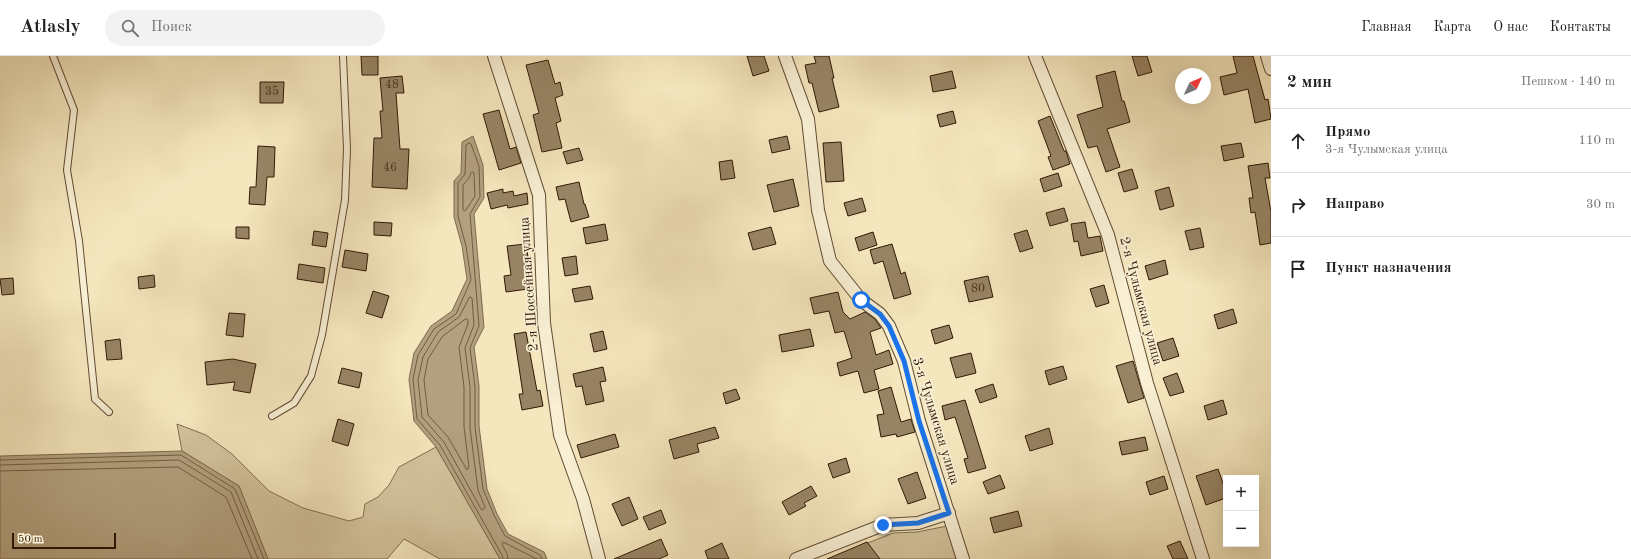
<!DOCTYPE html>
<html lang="ru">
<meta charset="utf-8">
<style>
:root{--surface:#fff;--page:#f2f2f2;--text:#222;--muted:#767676;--line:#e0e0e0}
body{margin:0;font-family:"Old Standard TT",serif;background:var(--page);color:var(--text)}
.controls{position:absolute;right:12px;bottom:12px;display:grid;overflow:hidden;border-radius:0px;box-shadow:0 4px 16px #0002}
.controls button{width:36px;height:36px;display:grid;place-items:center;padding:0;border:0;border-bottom:1px solid var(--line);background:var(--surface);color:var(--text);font:20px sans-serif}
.compass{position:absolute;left:1175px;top:12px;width:36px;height:36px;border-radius:50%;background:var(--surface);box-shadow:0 4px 16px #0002;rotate:46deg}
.scale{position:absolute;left:12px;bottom:10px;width:104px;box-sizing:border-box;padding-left:4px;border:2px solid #321903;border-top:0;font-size:11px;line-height:14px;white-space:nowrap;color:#321903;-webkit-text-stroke:3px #f8efd4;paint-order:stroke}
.stop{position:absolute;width:12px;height:12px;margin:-9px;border:3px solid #1a73e8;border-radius:50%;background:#fff}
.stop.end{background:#1a73e8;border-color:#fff;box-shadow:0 1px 4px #0008}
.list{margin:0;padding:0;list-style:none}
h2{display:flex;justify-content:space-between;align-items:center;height:52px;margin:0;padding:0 16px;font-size:17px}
h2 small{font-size:13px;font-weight:400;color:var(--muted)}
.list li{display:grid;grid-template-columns:26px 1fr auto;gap:12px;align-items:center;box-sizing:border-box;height:64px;padding:0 16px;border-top:1px solid var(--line)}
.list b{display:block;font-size:15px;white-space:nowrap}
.list p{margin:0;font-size:13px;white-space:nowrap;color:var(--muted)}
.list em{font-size:13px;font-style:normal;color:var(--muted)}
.icon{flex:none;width:22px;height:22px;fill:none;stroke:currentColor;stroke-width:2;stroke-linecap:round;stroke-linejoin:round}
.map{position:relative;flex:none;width:1271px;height:503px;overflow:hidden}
header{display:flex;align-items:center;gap:24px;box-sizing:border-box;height:56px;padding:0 20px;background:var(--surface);border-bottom:1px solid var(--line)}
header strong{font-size:19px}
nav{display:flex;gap:22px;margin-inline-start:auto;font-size:14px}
.search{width:280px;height:36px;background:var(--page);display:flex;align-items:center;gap:10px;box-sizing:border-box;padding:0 14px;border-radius:22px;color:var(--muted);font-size:15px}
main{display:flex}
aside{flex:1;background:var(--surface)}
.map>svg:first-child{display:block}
.green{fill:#d3c39d;stroke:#826e50}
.water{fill:#b2a07e;stroke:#7f6a4d}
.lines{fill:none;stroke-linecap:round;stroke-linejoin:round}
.shore{stroke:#725c40;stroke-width:1}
.building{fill:#978464;stroke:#321903}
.service-casing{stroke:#624c32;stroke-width:8}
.minor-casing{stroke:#624c32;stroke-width:14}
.service{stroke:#f8efd4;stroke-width:6}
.minor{stroke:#f8efd4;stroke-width:12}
.route{stroke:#1a73e8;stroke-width:5}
.labels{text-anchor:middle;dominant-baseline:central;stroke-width:3.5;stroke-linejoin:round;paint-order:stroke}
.number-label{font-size:12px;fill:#4b341b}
.street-label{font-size:14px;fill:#321903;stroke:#f8efd4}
</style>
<header>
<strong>Atlasly</strong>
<div class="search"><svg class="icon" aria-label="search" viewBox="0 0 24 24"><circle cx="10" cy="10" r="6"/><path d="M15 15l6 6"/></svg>Поиск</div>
<nav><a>Главная</a><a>Карта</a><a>О нас</a><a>Контакты</a></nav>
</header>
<main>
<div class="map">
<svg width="1271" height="503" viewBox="0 0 1271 503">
<rect width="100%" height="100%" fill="#f4e6bd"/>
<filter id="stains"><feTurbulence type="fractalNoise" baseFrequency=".005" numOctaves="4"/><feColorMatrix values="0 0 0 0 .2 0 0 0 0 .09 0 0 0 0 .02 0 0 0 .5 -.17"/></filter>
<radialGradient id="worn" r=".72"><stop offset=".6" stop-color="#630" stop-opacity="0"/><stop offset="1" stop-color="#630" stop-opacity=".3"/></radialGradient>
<!-- green -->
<g class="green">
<polygon points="177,368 206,379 232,398 269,435 303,452 349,465 363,461 365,448 378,441 389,429 399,411 436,391 500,503 440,503 404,483 387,503 268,503 239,430 182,395"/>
<polygon points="947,470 956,503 842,503 840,498 893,477 917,476"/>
</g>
<!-- water -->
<g class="water">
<polygon points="473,80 483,109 484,142 474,158 484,271 474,291 479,330 479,370 487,433 497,458 508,478 544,496 547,503 500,503 436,391 414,365 409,323 414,297 431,270 452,255 467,223 462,190 454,161 454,125 461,117 462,86"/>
<polygon points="182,395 239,430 268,503 0,503 0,400"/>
</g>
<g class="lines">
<!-- shore -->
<g class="shore">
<polygon points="473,116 474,118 475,140 466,154 464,155 463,153 463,129 469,122 471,117"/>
<polygon points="470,241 472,242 474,269 465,292 470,331 470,372 478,434 485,451 483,454 481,453 444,386 422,361 418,324 423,301 438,276 459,261"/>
<polygon points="466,263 468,264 468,268 459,291 464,331 464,371 469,411 467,414 448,381 428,359 424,324 428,303 442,281"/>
<polyline points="0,404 181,399 235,433 264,503"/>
<polyline points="0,409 179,404 231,436 258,503"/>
<polyline points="0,415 178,411 226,441 252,503"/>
<polyline points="503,503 502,499 440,389 417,363 413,323 418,299 434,273 456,258 471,224 466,190 458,160 458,127 465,118 466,89 469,87 471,88 479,110 480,141 470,158 479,270 470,292 475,331 475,371 483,433 494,459 505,480 540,499 542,503"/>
<polyline points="508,503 507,498 502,488 503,486 537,503"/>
</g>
</g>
<!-- building -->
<g class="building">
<polygon points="361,0 378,0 378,19 362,19"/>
<polygon points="747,0 764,0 769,15 753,20"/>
<polygon points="814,0 829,0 834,22 832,22 839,51 819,56 812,27 809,27 805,9 816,7"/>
<polygon points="1132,0 1147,0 1152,16 1138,20"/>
<polygon points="1233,0 1253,0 1265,44 1268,43 1271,63 1255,67 1248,33 1224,39 1220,21 1237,17"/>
<polygon points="548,4 555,28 560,26 563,39 555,42 561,65 556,67 562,92 542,96 533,59 539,57 526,9"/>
<polygon points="952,15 956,32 933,36 930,20"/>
<polygon points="1115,15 1122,45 1124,45 1130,66 1107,73 1120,111 1106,116 1097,90 1088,92 1077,59 1103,51 1096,20"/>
<polygon points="402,20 404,37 396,37 400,93 409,93 407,133 372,131 374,82 382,82 380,55 383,55 380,22"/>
<polygon points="260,26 284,26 283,47 260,47"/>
<polygon points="499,54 510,93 516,91 521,107 499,114 483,58"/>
<polygon points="953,55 956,67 940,71 937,59"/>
<polygon points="1050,60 1064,95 1066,95 1070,108 1053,114 1048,101 1051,100 1038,65"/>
<polygon points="787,80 790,93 772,97 769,84"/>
<polygon points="841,86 844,125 826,126 823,87"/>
<polygon points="1241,87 1244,101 1224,105 1221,90"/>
<polygon points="258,90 275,91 274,121 267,121 265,149 249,148 250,131 256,131"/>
<polygon points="579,92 583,104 567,108 563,96"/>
<polygon points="732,104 735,122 721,124 719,106"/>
<polygon points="1268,107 1270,122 1265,122 1271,156 1271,187 1260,189 1255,156 1251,157 1249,142 1253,142 1248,110"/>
<polygon points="1132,113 1138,132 1124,136 1118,117"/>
<polygon points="1058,117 1062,130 1044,136 1040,123"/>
<polygon points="793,123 799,150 774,156 767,129"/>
<polygon points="579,126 584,148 585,148 589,161 571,166 565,143 559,144 556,131"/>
<polygon points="1169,131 1174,150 1160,154 1155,135"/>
<polygon points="503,133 503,137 513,135 514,140 527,137 528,148 508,152 507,149 491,153 487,137"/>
<polygon points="862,142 866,155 848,160 844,147"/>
<polygon points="1064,152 1068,165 1050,170 1046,157"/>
<polygon points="374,166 392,167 391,180 374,179"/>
<polygon points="1085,166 1088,182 1100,180 1103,195 1081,200 1078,185 1074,186 1071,168"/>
<polygon points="605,168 608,184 586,188 583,172"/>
<polygon points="236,171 249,171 249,183 236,182"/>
<polygon points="771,171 776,188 753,194 748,177"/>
<polygon points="1200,172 1204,191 1190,194 1185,175"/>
<polygon points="1027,174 1033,192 1020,196 1014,178"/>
<polygon points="314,175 328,177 326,191 312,189"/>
<polygon points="873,176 877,189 859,195 855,182"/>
<polygon points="526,188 528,201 524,202 528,233 506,236 504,220 511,219 507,190"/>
<polygon points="892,188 901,218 905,216 911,238 894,243 883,205 874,208 870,194"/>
<polygon points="345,194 368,198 366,215 342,211"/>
<polygon points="576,200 578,218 565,220 562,202"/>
<polygon points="1165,204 1168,218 1149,224 1145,210"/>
<polygon points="299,208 325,212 323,227 297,223"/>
<polygon points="154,219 155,231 139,233 138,221"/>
<polygon points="988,220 993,241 969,246 964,225"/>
<polygon points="13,222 14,238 2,239 0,223"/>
<polygon points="1104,229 1109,247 1096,251 1090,233"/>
<polygon points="590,230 593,243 575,246 572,233"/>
<polygon points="373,235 389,240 382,262 366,257"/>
<polygon points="838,236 843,256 850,263 865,256 875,263 881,272 870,276 876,299 889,294 893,308 874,314 879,333 864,337 858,315 840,320 837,307 852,302 844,275 835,277 829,255 814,258 810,242"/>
<polygon points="1233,253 1237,267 1218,273 1214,259"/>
<polygon points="229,257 245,258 243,281 226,279"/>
<polygon points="949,269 953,282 935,288 931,274"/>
<polygon points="810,273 814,290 782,296 779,279"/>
<polygon points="603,275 607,293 594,296 590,278"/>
<polygon points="526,276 537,335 540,334 543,350 522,354 519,338 523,338 514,278"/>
<polygon points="1173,282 1179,300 1163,305 1157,287"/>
<polygon points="120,283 122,303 107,304 105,285"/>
<polygon points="971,297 976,317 956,322 950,302"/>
<polygon points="233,303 256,308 250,337 233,334 235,326 207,329 205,306"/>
<polygon points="1133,305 1144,342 1128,347 1116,310"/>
<polygon points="1063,310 1067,323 1049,329 1045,315"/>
<polygon points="603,311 606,325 600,326 604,345 586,349 582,330 576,331 573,318"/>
<polygon points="342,312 362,317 359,332 338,327"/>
<polygon points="1177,317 1184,336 1170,340 1163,322"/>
<polygon points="993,328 997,341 980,347 975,334"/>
<polygon points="891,331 901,366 911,363 915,376 897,381 896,378 881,381 877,359 884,358 878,335"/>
<polygon points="736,333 740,343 726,348 723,337"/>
<polygon points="965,344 986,412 968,417 964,403 968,402 955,361 945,364 942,350"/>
<polygon points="1223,344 1227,358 1208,364 1204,350"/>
<polygon points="338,363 354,368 348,390 332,385"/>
<polygon points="715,371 719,382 697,388 699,396 674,403 669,384"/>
<polygon points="1049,372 1053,388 1030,395 1025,380"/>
<polygon points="615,378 619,391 581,402 577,389"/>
<polygon points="1145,381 1148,394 1122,399 1119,386"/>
<polygon points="846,402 850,416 833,422 828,408"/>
<polygon points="1218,413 1226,436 1226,442 1206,449 1196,420"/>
<polygon points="917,416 926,442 908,448 898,423"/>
<polygon points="1000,419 1005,432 988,438 983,426"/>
<polygon points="1164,420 1168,433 1150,439 1146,426"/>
<polygon points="811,430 817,440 804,447 806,450 789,459 782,446"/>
<polygon points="629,441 638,463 622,470 612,448"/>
<polygon points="661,454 666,467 649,474 643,461"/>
<polygon points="1018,455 1022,470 994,477 990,462"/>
<polygon points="661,483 668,499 659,503 614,503"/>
<polygon points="1180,485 1188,503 1173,503 1167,490"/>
<polygon points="867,486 880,503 827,503"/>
<polygon points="722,487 729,503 708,503 705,495"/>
</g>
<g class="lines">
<!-- service casing -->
<g class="service-casing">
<g id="service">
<polyline points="53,0 74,54 67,114 79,185 95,343 109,356"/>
<polyline points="272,360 294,347 311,320 322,279 345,144 347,93 343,0"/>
</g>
</g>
<!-- minor casing -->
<g class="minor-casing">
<g id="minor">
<polyline points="494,0 539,139 544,267 560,379 583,443 599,503"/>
<polyline points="785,0 808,63 818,154 830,205 861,244 880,258 889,270 904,305 919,365 963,503"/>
<polyline points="1035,0 1108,179 1147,327 1203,503"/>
<polyline points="1267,0 1271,13"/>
<polyline points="796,503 883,469 918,467 949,457"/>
</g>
</g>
<!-- service -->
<use href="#service" class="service"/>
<!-- minor -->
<use href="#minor" class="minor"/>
</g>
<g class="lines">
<!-- route -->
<polyline class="route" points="861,244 880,258 889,270 904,305 919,365 949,457 918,467 883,469"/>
</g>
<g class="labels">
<!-- number labels -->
<g class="number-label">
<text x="392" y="29">48</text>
<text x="272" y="36">35</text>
<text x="390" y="112">46</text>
<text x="978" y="233">80</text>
</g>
<!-- street labels -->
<g class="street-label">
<text transform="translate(529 228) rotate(-94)">2-я Шоссейная улица</text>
<text transform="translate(1141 245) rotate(75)">2-я Чулымская улица</text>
<text transform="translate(936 365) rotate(73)">3-я Чулымская улица</text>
</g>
</g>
<rect width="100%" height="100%" filter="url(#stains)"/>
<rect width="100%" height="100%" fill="url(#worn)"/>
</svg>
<div class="controls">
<button>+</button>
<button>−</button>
</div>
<svg class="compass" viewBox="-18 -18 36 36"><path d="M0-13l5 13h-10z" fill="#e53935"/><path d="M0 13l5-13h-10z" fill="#767676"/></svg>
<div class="scale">50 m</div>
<div class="stop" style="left:861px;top:244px"></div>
<div class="stop end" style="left:883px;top:469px"></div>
</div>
<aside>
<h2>2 мин<small>Пешком · 140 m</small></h2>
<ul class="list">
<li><svg class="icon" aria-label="ahead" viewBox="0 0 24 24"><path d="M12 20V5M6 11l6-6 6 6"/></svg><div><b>Прямо</b><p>3-я Чулымская улица</p></div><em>110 m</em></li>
<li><svg class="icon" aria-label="right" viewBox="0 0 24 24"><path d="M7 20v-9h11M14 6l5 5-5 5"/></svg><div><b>Направо</b></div><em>30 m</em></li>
<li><svg class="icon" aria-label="arrive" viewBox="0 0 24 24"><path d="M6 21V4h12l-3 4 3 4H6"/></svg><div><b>Пункт назначения</b></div></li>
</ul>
</aside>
</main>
